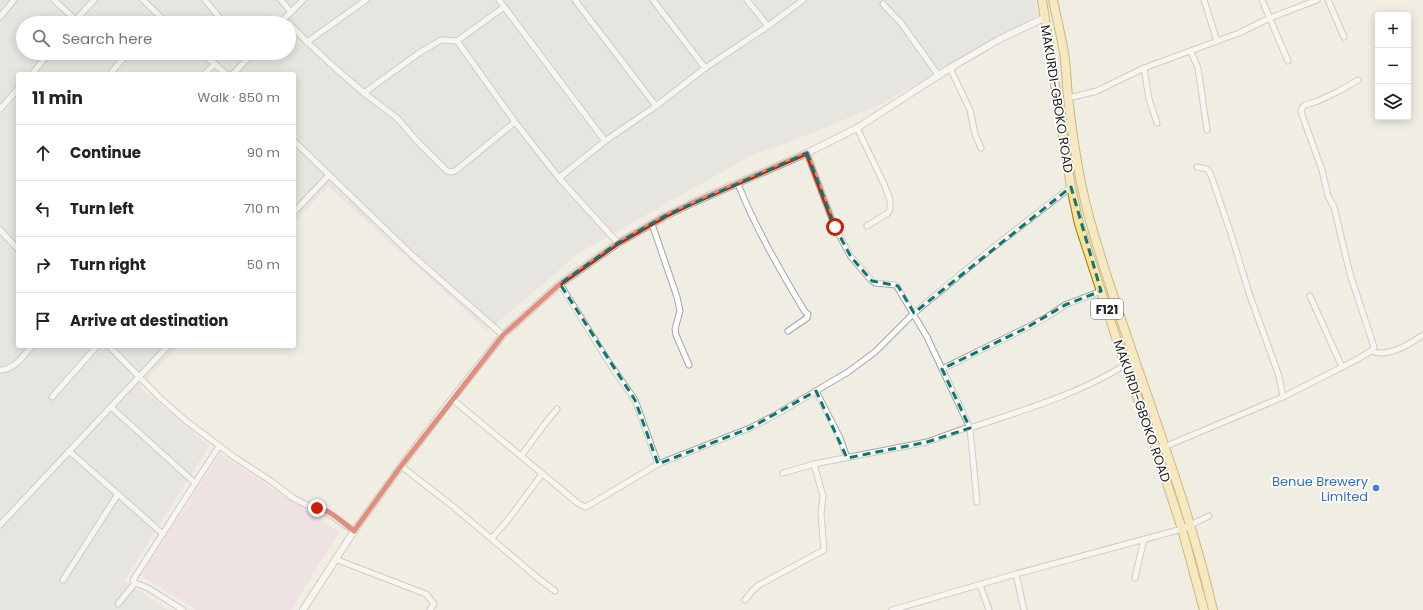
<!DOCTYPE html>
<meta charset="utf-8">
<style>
:root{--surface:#fff;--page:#f2f2f2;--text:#222;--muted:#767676;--line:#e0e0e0}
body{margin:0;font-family:Poppins,sans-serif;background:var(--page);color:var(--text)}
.controls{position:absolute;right:12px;top:12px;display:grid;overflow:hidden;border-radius:4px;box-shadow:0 2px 10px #0003}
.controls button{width:36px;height:36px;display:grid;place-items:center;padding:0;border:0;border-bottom:1px solid var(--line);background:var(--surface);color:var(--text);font:20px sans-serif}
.stop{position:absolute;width:12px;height:12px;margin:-9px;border:3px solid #cc1e00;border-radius:50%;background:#fff}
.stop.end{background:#cc1e00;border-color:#fff;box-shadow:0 1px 4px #0008}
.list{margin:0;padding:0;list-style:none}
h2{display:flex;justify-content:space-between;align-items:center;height:52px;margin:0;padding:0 16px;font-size:17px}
h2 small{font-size:13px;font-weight:400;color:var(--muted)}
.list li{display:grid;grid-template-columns:26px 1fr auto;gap:12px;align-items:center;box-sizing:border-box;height:56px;padding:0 16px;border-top:1px solid var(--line)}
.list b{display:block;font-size:15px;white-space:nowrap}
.list em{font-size:13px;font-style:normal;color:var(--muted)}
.icon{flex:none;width:22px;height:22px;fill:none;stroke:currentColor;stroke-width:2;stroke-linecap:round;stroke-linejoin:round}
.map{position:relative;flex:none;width:1423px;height:610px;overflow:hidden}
.search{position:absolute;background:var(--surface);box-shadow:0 2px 10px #0003;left:16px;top:16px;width:280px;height:44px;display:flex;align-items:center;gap:10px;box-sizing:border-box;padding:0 14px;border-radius:22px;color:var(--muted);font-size:15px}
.panel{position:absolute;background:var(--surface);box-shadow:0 2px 10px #0003;left:16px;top:72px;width:280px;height:276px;border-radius:4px}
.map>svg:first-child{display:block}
.residential{fill:#dcdbdb;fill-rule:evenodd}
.industrial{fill:#ead4e2}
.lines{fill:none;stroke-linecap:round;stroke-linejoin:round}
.minor-casing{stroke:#a5a5a5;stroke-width:7}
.tertiary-casing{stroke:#a5a5a5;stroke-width:8}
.primary-casing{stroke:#987c00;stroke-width:10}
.minor{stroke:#fff;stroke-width:5}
.tertiary{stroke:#fff;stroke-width:6}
.primary{stroke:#ffe299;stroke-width:8}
.route{stroke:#cc1e00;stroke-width:5}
.marked{fill:none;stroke:#0f766e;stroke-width:3;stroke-dasharray:8 5;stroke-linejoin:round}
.shop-dot{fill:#3f7fe0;stroke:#fff;stroke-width:1.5}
.labels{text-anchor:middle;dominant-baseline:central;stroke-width:3.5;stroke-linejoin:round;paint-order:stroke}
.shield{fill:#fff;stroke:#626262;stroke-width:1}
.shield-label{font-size:12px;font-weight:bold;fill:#1e1e1e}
.street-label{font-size:13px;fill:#1e1e1e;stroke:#fff}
.shop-label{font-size:13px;fill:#366cbe;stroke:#fff;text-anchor:end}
</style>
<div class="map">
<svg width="1423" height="610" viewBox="0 0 1423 610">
<rect width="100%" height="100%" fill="#f0ede3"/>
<!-- residential -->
<path class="residential" d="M 0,0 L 1034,0 L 1039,15 L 881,104 L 813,133 L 750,156 L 579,253 L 488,331 L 328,186 L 294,222 L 294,74 L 18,74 L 18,346 L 178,346 L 140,387 L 209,446 L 124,581 L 168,610 L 0,610 ZM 23,23 L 289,23 L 289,53 L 23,53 Z"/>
<!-- industrial -->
<polygon class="industrial" points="220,454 339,532 291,610 196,610 141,575"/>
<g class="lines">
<!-- minor casing -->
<g class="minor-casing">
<g id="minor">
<polyline points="54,0 76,20"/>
<polyline points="143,0 167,23"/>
<polyline points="205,0 224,23"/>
<polyline points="281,0 291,12"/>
<polyline points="499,0 605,141"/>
<polyline points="575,0 656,106"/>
<polyline points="653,0 705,68"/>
<polyline points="747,0 768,26"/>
<polyline points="1204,0 1217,41"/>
<polyline points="1262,0 1288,61"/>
<polyline points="1328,0 1344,37"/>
<polyline points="883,4 901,23 939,76"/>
<polyline points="0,17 14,0"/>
<polyline points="73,23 94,0"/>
<polyline points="154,23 159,17"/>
<polyline points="280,23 303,0"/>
<polyline points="289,23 307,42 334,67 364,93 397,118 417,141 447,171 453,172 459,168 515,122"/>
<polyline points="457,41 515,122 559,178 618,243"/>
<polyline points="307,42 366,0"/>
<polyline points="1191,52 1198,68 1207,130"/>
<polyline points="202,53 226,74"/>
<polyline points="950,68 970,110 975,134 981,148"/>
<polyline points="1144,68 1149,99 1157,123"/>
<polyline points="32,74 49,53"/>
<polyline points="110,74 128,53"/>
<polyline points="204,74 215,64"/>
<polyline points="233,74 253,53"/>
<polyline points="364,93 419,53 441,40 457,41 504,7"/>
<polyline points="1068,98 1097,91 1144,68 1239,33 1270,18 1317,0"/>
<polyline points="0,109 18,89"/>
<polyline points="857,128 884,184 890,200 890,209 888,213 867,226"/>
<polyline points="294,141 413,256 503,335"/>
<polyline points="807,153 835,227 851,257 872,281 875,283 896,285 927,337 970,428 977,502"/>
<polyline points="1197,167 1207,169 1211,175 1232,237 1249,293 1279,376 1283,397"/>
<polyline points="559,178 605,141 656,106 705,68 768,26 803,0"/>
<path d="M 738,184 C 756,229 780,270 805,312 L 808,314 L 807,318 L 788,331"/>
<polyline points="294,212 329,175"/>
<polyline points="652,224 677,297 680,311 675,329 676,335 689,365"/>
<polyline points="0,230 18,249"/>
<polyline points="560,284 610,364 635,400 658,464"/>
<polyline points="1310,296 1342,367"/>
<polyline points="109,346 159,397 185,420 234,457 271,481 293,498 307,505 322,509 354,531"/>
<path d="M 1371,351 C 1374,352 1378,353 1381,353 C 1396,353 1411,343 1423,335"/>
<polyline points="942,369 1026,328 1047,317 1065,305 1101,291"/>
<path d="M 0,370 C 14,370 23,356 32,346"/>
<polyline points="816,391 840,438 847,458"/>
<polyline points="52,397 97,346"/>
<polyline points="452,399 579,504 586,507 658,464 750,428 777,414 848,372 875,352 914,313 990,250 1071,187"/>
<polyline points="111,407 195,483"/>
<polyline points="1164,447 1283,397 1356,360 1371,351 1374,347 1350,274 1334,207 1328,196 1322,170 1301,112 1302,108 1305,105 1318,101 1339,91 1358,80"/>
<polyline points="69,451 163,534"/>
<polyline points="521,456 544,425 557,409"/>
<polyline points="401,466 455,508 539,579 555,591"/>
<path d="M 783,473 L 814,464 L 927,442 L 963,429 L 970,428 C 1023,410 1077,395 1125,365"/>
<polyline points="0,525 168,346"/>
<polyline points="492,538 507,521 542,474"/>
<polyline points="335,559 426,594 434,604 430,610"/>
<polyline points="1016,574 1024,610"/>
<polyline points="1135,578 1144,539"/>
<polyline points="63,580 118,494"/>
<polyline points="980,585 989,610"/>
<polyline points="745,600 753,590 759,585 824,550 821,514 823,496 814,464"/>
<polyline points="118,604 135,583"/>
<polyline points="183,610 148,588 135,583 133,580 219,446"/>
<polyline points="892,610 1016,574 1182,529 1209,516"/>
</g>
</g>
<!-- tertiary casing -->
<g class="tertiary-casing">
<polyline id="tertiary" points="303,610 354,531 401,466 452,399 503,335 560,284 618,243 665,216 692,203 807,153 857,128 950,68 998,40 1044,18"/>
</g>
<!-- primary casing -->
<g class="primary-casing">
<g id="primary">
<polyline points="1042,0 1071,187 1079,224 1125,365 1150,431 1182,529 1204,610"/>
<path d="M 1053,0 C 1057,20 1062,39 1065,59 C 1066,72 1067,85 1068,97 C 1073,142 1080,188 1093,231 C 1130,358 1183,481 1213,610"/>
</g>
</g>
<!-- minor -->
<use href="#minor" class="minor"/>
<!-- tertiary -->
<use href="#tertiary" class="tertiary"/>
<!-- primary -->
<use href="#primary" class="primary"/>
</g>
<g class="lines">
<!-- route -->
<path class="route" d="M 317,508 C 331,510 343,523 354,531 L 401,466 L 503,335 L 560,284 L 618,243 L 665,216 L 692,203 L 807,153 L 835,227"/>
</g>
<!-- marked area -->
<path d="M0 0H1423V610H0ZM 807,153 L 835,227 L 851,257 L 872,281 L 898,286 L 914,313 L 1071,187 L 1101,291 L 1065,305 L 1026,328 L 942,369 L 970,428 L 927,442 L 847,458 L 816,391 L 750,428 L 658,464 L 635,400 L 560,284 L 618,243 L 665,216 Z" fill="#f0ede3" fill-opacity=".55" fill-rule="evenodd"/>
<path class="marked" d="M 807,153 L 835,227 L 851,257 L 872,281 L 898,286 L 914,313 L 1071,187 L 1101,291 L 1065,305 L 1026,328 L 942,369 L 970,428 L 927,442 L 847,458 L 816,391 L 750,428 L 658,464 L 635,400 L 560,284 L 618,243 L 665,216 Z"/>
<!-- markers -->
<circle class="shop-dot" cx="1376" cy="488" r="4"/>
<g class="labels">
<!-- shield labels -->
<rect class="shield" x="1091" y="299" width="32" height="20" rx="3"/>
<g class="shield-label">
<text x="1107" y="309">F121</text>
</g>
<!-- street labels -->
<g class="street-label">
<text transform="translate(1057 99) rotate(81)">MAKURDI-GBOKO ROAD</text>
<text transform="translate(1142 411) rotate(71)">MAKURDI-GBOKO ROAD</text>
</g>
<!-- shop labels -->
<g class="shop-label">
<text x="1368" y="481">Benue Brewery<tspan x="1368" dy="15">Limited</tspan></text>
</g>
</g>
</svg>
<div class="controls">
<button>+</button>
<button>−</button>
<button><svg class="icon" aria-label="layers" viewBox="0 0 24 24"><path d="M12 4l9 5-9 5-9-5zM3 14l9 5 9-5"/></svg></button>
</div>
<div class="stop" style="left:835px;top:227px"></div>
<div class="stop end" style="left:317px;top:508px"></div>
<div class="search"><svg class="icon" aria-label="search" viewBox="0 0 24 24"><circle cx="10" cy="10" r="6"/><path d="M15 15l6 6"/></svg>Search here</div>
<section class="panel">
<h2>11 min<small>Walk · 850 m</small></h2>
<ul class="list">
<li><svg class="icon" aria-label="ahead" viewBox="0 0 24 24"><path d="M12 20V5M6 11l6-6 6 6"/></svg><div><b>Continue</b></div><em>90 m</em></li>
<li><svg class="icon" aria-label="left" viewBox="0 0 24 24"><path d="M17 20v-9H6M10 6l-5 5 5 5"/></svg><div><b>Turn left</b></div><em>710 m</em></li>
<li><svg class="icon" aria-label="right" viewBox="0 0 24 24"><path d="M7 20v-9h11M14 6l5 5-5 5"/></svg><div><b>Turn right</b></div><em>50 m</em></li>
<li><svg class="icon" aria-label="arrive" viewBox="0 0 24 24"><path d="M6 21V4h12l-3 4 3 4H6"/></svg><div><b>Arrive at destination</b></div></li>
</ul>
</section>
</div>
